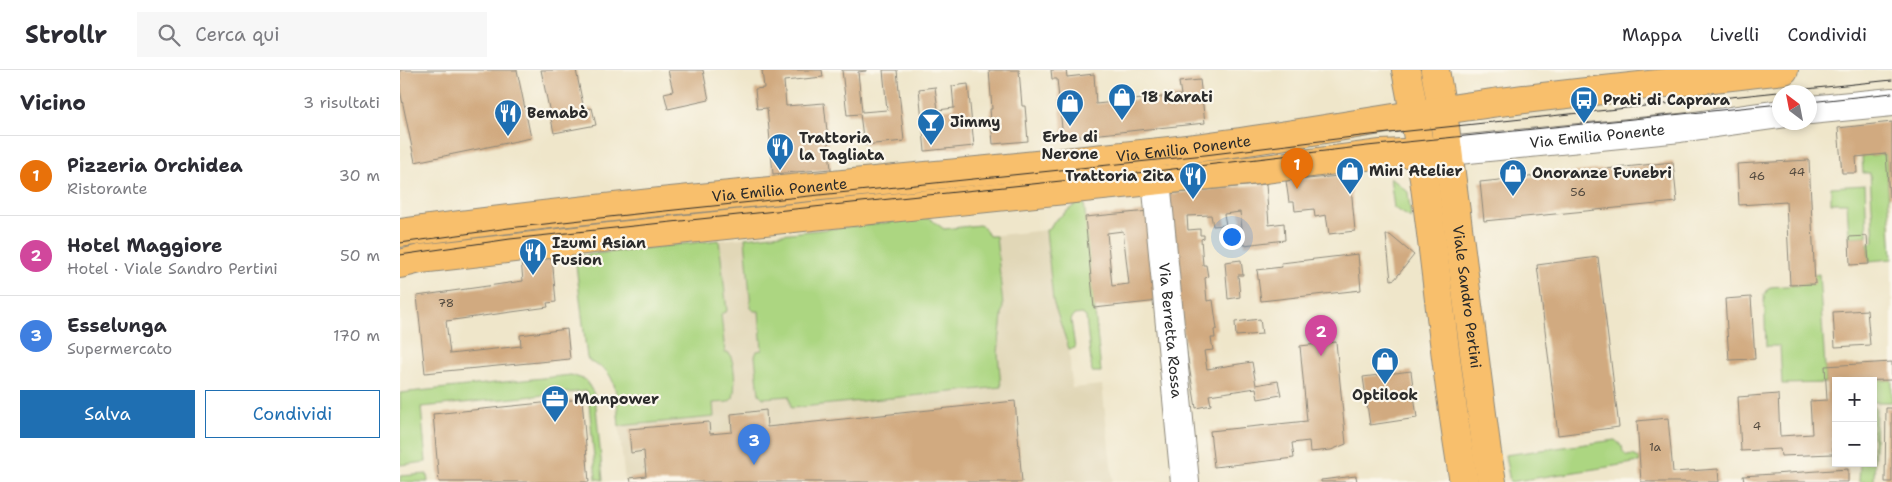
<!DOCTYPE html>
<html lang="it">
<meta charset="utf-8">
<style>
:root{--surface:#fff;--page:#f7f7f7;--text:#2b2b33;--muted:#7c7c81;--line:#e1e1e2;--accent:#1f6fb2}
body{margin:0;font-family:"Shantell Sans",sans-serif;background:var(--page);color:var(--text)}
.controls{position:absolute;right:15px;bottom:15px;display:grid;overflow:hidden;border-radius:0px;box-shadow:0 2px 8px #0003}
.controls button{width:45px;height:45px;display:grid;place-items:center;padding:0;border:0;border-bottom:1px solid var(--line);background:var(--surface);color:var(--text);font:25px sans-serif}
.compass{position:absolute;left:1372px;top:15px;width:45px;height:45px;border-radius:50%;background:var(--surface);box-shadow:0 2px 8px #0003;rotate:328deg}
.you{position:absolute;left:831px;top:166px;width:18px;height:18px;margin:-12px;border:4px solid #fff;border-radius:50%;background:#1a73e8;box-shadow:0 0 0 8px #1a73e833}
.badge{display:grid;place-items:center;width:32px;height:32px;border-radius:50%;background:var(--accent);color:#fff;font-size:16px;font-weight:700}
.pin{position:absolute;translate:-50% -41px;filter:drop-shadow(0 1px 2px #0008)}
.pin::after{content:'';position:absolute;top:26px;width:18px;height:15px;background:inherit;clip-path:polygon(0 0,100% 0,50% 100%)}
.list{margin:0;padding:0;list-style:none}
h2{display:flex;justify-content:space-between;align-items:center;height:65px;margin:0;padding:0 20px;font-size:21px}
h2 small{font-size:16px;font-weight:400;color:var(--muted)}
.list li{display:grid;grid-template-columns:32px 1fr auto;gap:15px;align-items:center;box-sizing:border-box;height:80px;padding:0 20px;border-top:1px solid var(--line)}
.list b{display:block;font-size:19px;white-space:nowrap}
.list p{margin:0;font-size:16px;white-space:nowrap;color:var(--muted)}
.list em{font-size:16px;font-style:normal;color:var(--muted)}
.actions{display:flex;gap:10px;padding:15px 20px}
.actions a{flex:1;padding:11px 0;border:1px solid var(--accent);border-radius:0px;text-align:center;font-size:18px;color:var(--accent)}
.actions .main{background:var(--accent);color:#fff}
.icon{flex:none;width:28px;height:28px;fill:none;stroke:currentColor;stroke-width:2;stroke-linecap:round;stroke-linejoin:round}
.map{position:relative;flex:none;width:1492px;height:412px;overflow:hidden}
header{display:flex;align-items:center;gap:30px;box-sizing:border-box;height:70px;padding:0 25px;background:var(--surface);border-bottom:1px solid var(--line)}
header strong{font-size:24px}
nav{display:flex;gap:28px;margin-inline-start:auto;font-size:18px}
.search{width:350px;height:45px;background:var(--page);display:flex;align-items:center;gap:12px;box-sizing:border-box;padding:0 18px;border-radius:0px;color:var(--muted);font-size:19px}
main{display:flex}
aside{flex:1;background:var(--surface)}
.map>svg:first-child{display:block}
.built{fill:#e1d7b7}
.green{fill:#acd681;stroke:#6c8056}
.building{fill:#d1aa80;fill-rule:evenodd}
.lines{fill:none;stroke-linecap:round;stroke-linejoin:round}
.minor-casing{stroke:#8d887a;stroke-width:30}
.major-casing{stroke:#8d887a;stroke-width:30}
.minor{stroke:#fff;stroke-width:28}
.major{stroke:#f8bf6c;stroke-width:28}
.tram{stroke:#2b2b2b;stroke-width:1}
.labels{text-anchor:middle;dominant-baseline:central;stroke-width:4.5;stroke-linejoin:round;paint-order:stroke}
.number-label{font-size:12px;fill:#544b40}
.poi-label{font-size:15px;font-weight:bold;fill:#2b2b2b;stroke:#fbf7ec;text-anchor:start}
.street-label{font-size:15px;fill:#2b2b2b;stroke:#fbf7ec}
</style>
<header>
<strong>Strollr</strong>
<div class="search"><svg class="icon" aria-label="search" viewBox="0 0 24 24"><circle cx="10" cy="10" r="6"/><path d="M15 15l6 6"/></svg>Cerca qui</div>
<nav><a>Mappa</a><a>Livelli</a><a>Condividi</a></nav>
</header>
<main>
<aside>
<h2>Vicino<small>3 risultati</small></h2>
<ul class="list">
<li><span class="badge" style="background:#e8710a">1</span><div><b>Pizzeria Orchidea</b><p>Ristorante</p></div><em>30 m</em></li>
<li><span class="badge" style="background:#d1479c">2</span><div><b>Hotel Maggiore</b><p>Hotel · Viale Sandro Pertini</p></div><em>50 m</em></li>
<li><span class="badge" style="background:#3f7fe0">3</span><div><b>Esselunga</b><p>Supermercato</p></div><em>170 m</em></li>
</ul>
<div class="actions"><a class="main">Salva</a><a>Condividi</a></div>
</aside>
<div class="map">
<svg width="1492" height="412" viewBox="0 0 1492 412">
<rect width="100%" height="100%" fill="#fbf7ec"/>
<filter id="ink" filterUnits="userSpaceOnUse"><feTurbulence type="fractalNoise" baseFrequency=".02" numOctaves="2"/><feDisplacementMap in="SourceGraphic" scale="10" xChannelSelector="R" yChannelSelector="G"/><feConvolveMatrix kernelMatrix="1 2 1 2 8 2 1 2 1" color-interpolation-filters="sRGB"/></filter>
<filter id="wash" filterUnits="userSpaceOnUse"><feTurbulence type="fractalNoise" baseFrequency=".0096" numOctaves="4" result="noise"/><feDisplacementMap in="SourceGraphic" scale="20" xChannelSelector="R" yChannelSelector="G"/><feGaussianBlur stdDeviation="1.12" result="paint"/><feColorMatrix in="noise" values="0 0 0 0 0 0 0 0 0 0 0 0 0 0 0 0 0 1.4 0 .05"/><feComposite in="paint" operator="in"/></filter>
<g filter="url(#wash)">
<rect width="100%" height="100%" fill="#efe6ca"/>
<!-- built -->
<polygon class="built" points="529,148 544,159 579,155 584,157 589,166 646,160 653,231 669,279 672,318 702,315 713,412 225,412 214,313 211,306 204,299 187,288 175,186"/>
<!-- green -->
<g class="green">
<polygon points="1486,84 1492,189 1469,191 1468,173 1474,172 1470,103 1463,103 1462,86"/>
<polygon points="990,107 1008,122 1011,148 994,138"/>
<polygon points="1465,115 1467,166 1449,167 1447,133 1431,133 1431,117"/>
<polygon points="680,131 684,131 701,302 692,302 686,247 682,244 674,245 671,250 675,278 669,279 653,231 646,160 650,159 653,152"/>
<polygon points="529,148 544,159 579,155 584,157 589,166 596,166 603,236 598,283 601,317 391,338 389,326 363,328 359,324 355,286 357,281 362,280 359,241 354,241 351,238 345,168"/>
<path d="M 319,170 L 327,241 L 321,244 L 325,283 L 329,283 C 335,293 336,317 333,328 L 328,332 L 313,333 L 314,347 L 219,356 C 217,338 219,311 204,299 C 198,295 191,294 187,288 L 175,186 Z"/>
<polygon points="1419,204 1426,313 1382,314 1380,276 1366,276 1364,225 1370,217 1414,214 1414,205"/>
<polygon points="171,305 186,310 195,326 203,410 196,409 188,322 186,321 21,337 26,392 0,395 0,323"/>
<polygon points="1492,310 1492,332 1473,332 1473,311"/>
<polygon points="1473,337 1476,337 1474,412 1459,412 1460,393 1473,393"/>
<polygon points="1215,370 1222,376 1223,382 1227,386 1233,385 1239,388 1240,392 1110,412 1105,385"/>
<polygon points="27,404 28,412 0,412 0,406"/>
</g>
<g id="blocks">
<!-- building -->
<g class="building">
<polygon points="0,0 117,0 131,68 15,92 0,20"/>
<polygon points="141,0 176,0 184,40 192,38 196,55 154,63"/>
<polygon points="268,0 303,0 309,30 268,39 264,23 273,21"/>
<polygon points="362,0 422,0 423,7 384,11 386,36 424,33 431,99 373,104 367,38 357,39 355,19 364,18"/>
<polygon points="442,0 466,0 466,1 458,2 462,42 487,40 483,0 497,0 504,71 464,75 460,44 447,45"/>
<polygon points="589,0 619,0 622,36 625,36 628,71 593,74 590,39 592,39"/>
<polygon points="651,0 666,0 667,7 694,4 696,34 781,25 779,12 800,10 805,53 663,68 657,9 652,9"/>
<polygon points="568,14 574,76 525,81 519,19 535,17 538,40 554,38 552,16"/>
<polygon points="1492,52 1492,127 1489,127 1486,84 1456,87 1457,103 1442,103 1438,58"/>
<polygon points="1409,90 1415,214 1390,215 1386,132 1339,135 1337,94"/>
<polygon points="1273,92 1277,132 1084,151 1080,112"/>
<polygon points="950,105 955,161 929,164 926,145 915,147 914,139 895,141 894,132 889,132 886,111"/>
<polygon points="866,114 869,155 884,153 885,170 844,175 840,142 824,144 826,155 813,156 811,145 787,146 788,160 800,159 800,165 804,165 804,168 801,169 803,195 806,195 808,207 805,208 807,231 813,230 817,259 814,260 815,268 811,268 813,280 804,281 807,299 852,292 856,315 878,311 881,325 858,329 856,318 809,325 811,335 796,338 779,235 768,124"/>
<path d="M 749,141 L 759,231 L 694,238 L 685,147 ZM 723,161 L 729,214 L 712,216 L 707,163 Z"/>
<polygon points="986,165 990,165 1014,185 995,209 991,210"/>
<polygon points="1467,166 1469,194 1450,195 1449,167"/>
<polygon points="958,184 961,220 861,231 857,200 882,197 881,193"/>
<polygon points="152,186 156,232 147,233 148,237 46,251 50,284 121,276 120,265 167,259 170,289 25,303 17,226 123,211 121,190"/>
<polygon points="1198,187 1219,357 1158,365 1137,195"/>
<polygon points="841,190 843,205 838,205 840,227 828,229 825,192"/>
<polygon points="1351,227 1355,289 1329,290 1325,229"/>
<polygon points="1467,240 1470,275 1435,277 1433,242"/>
<polygon points="860,249 862,264 836,266 835,252"/>
<polygon points="936,272 946,374 931,380 910,382 909,371 892,373 894,388 814,397 810,361 907,351 900,276"/>
<polygon points="1492,292 1492,310 1436,311 1436,369 1432,369 1433,384 1381,386 1380,379 1341,381 1338,327 1378,324 1380,366 1412,364 1410,331 1427,330 1425,296"/>
<polygon points="1011,301 1017,348 970,355 963,307"/>
<polygon points="182,329 189,412 39,412 33,344"/>
<polygon points="615,331 622,412 231,412 230,408 246,406 244,381 231,383 229,359 309,352 310,364 332,362 331,344 350,342 366,340 367,357"/>
<polygon points="1486,338 1492,338 1492,412 1485,412"/>
<polygon points="1268,348 1273,402 1318,399 1319,412 1241,412 1237,351"/>
<polygon points="1448,399 1448,412 1344,412 1343,406"/>
<polygon points="956,406 957,412 921,412 921,410"/>
</g>
</g>
</g>
<g filter="url(#ink)">
<use href="#blocks" fill-opacity="0" stroke="#8d887a" stroke-width="1"/>
<g class="lines">
<!-- minor casing -->
<g class="minor-casing">
<g id="minor">
<polyline points="1410,40 1492,32"/>
<path id="s1" d="M 1048,81 L 1280,58 L 1380,44"/>
<path id="s2" d="M 756,110 L 785,412"/>
</g>
</g>
<!-- major casing -->
<g class="major-casing">
<g id="major">
<path d="M 1006,0 C 1033,136 1040,275 1064,412"/>
<path id="s3" d="M 1035,0 L 1045,57 L 1087,383 L 1092,412"/>
<path id="s4" d="M 0,163 C 261,127 525,109 787,79 C 889,67 990,47 1092,33 C 1189,21 1287,11 1384,0"/>
<polyline points="0,194 20,189 210,167 857,100 981,84 1048,81"/>
</g>
</g>
<!-- minor -->
<use href="#minor" class="minor"/>
<!-- major -->
<use href="#major" class="major"/>
<!-- tram -->
<g class="tram">
<polyline points="1410,32 1492,23"/>
<polyline points="0,173 109,158 236,144 805,85 961,66 1492,10"/>
<polyline points="0,185 110,169 756,101 967,76 1380,34"/>
</g>
</g>
</g>
<!-- icons -->
<defs>
<g id="shop-pin" transform="scale(1.4375)"><path d="M0 17L-7.5 6A9.5 9.5 0 1 1 7.5 6Z" fill="#1f6fb2" stroke="#fbf7ec"/><path d="M-5-2.5h2.3a2.7 3.5 0 0 1 5.4 0H5L5.5 6h-11ZM-1.5-2.5h3a1.5 2.3 0 0 0-3 0Z" fill="#fff"/></g>
<g id="bus-pin" transform="scale(1.4375)"><path d="M0 17L-7.5 6A9.5 9.5 0 1 1 7.5 6Z" fill="#1f6fb2" stroke="#fbf7ec"/><path d="M-5-6H5V4H4V6H2V4H-2V6H-4V4H-5ZM-3.5-4V0h7V-4ZM-3.5 1.2v1.5H-2V1.2ZM2 1.2v1.5H3.5V1.2Z" fill="#fff"/></g>
<g id="restaurant-pin" transform="scale(1.4375)"><path d="M0 17L-7.5 6A9.5 9.5 0 1 1 7.5 6Z" fill="#1f6fb2" stroke="#fbf7ec"/><path d="M-5-6h1v4h1v-4h1v4h1v-4h1v5L-1.5 .5V6h-2V.5L-5-1ZM5-6V6H3V1.5H1.5Q1.5-4 5-6Z" fill="#fff"/></g>
<g id="bar-pin" transform="scale(1.4375)"><path d="M0 17L-7.5 6A9.5 9.5 0 1 1 7.5 6Z" fill="#1f6fb2" stroke="#fbf7ec"/><path d="M-6-5H6L.8 .8V4.5H3.5V6h-7V4.5H-.8V.8Z" fill="#fff"/></g>
<g id="office-pin" transform="scale(1.4375)"><path d="M0 17L-7.5 6A9.5 9.5 0 1 1 7.5 6Z" fill="#1f6fb2" stroke="#fbf7ec"/><path d="M-6-3h4V-5.5h4V-3h4V5H-6ZM-1-4.5V-3h2v-1.5ZM-6 0V1H6V0Z" fill="#fff"/></g>
</defs>
<g fill-rule="evenodd">
<use href="#shop-pin" x="722" y="27"/>
<use href="#bus-pin" x="1184" y="30"/>
<use href="#shop-pin" x="670" y="33"/>
<use href="#restaurant-pin" x="108" y="43"/>
<use href="#bar-pin" x="531" y="52"/>
<use href="#restaurant-pin" x="380" y="77"/>
<use href="#shop-pin" x="950" y="101"/>
<use href="#shop-pin" x="1113" y="103"/>
<use href="#restaurant-pin" x="793" y="106"/>
<use href="#restaurant-pin" x="133" y="182"/>
<use href="#shop-pin" x="985" y="291"/>
<use href="#office-pin" x="155" y="329"/>
</g>
<g class="labels">
<!-- number labels -->
<g class="number-label">
<text x="1397" y="102">44</text>
<text x="1357" y="106">46</text>
<text x="1178" y="122">56</text>
<text x="46" y="233">78</text>
<text x="1357" y="356">4</text>
<text x="1255" y="377">1a</text>
</g>
<!-- poi labels -->
<g class="poi-label">
<text x="741" y="27">18 Karati</text>
<text x="1203" y="30">Prati di Caprara</text>
<text x="127" y="43">Bemabò</text>
<text x="550" y="52">Jimmy</text>
<text x="670" y="67" text-anchor="middle">Erbe di<tspan x="670" dy="17">Nerone</tspan></text>
<text x="399" y="68">Trattoria<tspan x="399" dy="17">la Tagliata</tspan></text>
<text x="969" y="101">Mini Atelier</text>
<text x="1132" y="103">Onoranze Funebri</text>
<text x="774" y="106" text-anchor="end">Trattoria Zita</text>
<text x="152" y="173">Izumi Asian<tspan x="152" dy="17">Fusion</tspan></text>
<text x="985" y="325" text-anchor="middle">Optilook</text>
<text x="174" y="329">Manpower</text>
</g>
<!-- street labels -->
<g class="street-label">
<text stroke="none"><textPath href="#s1" startOffset="150">Via Emilia Ponente</textPath></text>
<text stroke="none"><textPath href="#s4" startOffset="788">Via Emilia Ponente</textPath></text>
<text stroke="none"><textPath href="#s4" startOffset="382">Via Emilia Ponente</textPath></text>
<text stroke="none"><textPath href="#s3" startOffset="229">Viale Sandro Pertini</textPath></text>
<text stroke="none"><textPath href="#s2" startOffset="151">Via Berretta Rossa</textPath></text>
</g>
</g>
</svg>
<div class="controls">
<button>+</button>
<button>−</button>
</div>
<svg class="compass" viewBox="-18 -18 36 36"><path d="M0-13l5 13h-10z" fill="#e53935"/><path d="M0 13l5-13h-10z" fill="#7c7c81"/></svg>
<div class="you"></div>
<div class="pin badge" style="left:897px;top:119px;background:#e8710a">1</div>
<div class="pin badge" style="left:921px;top:286px;background:#d1479c">2</div>
<div class="pin badge" style="left:354px;top:395px;background:#3f7fe0">3</div>
</div>
</main>
